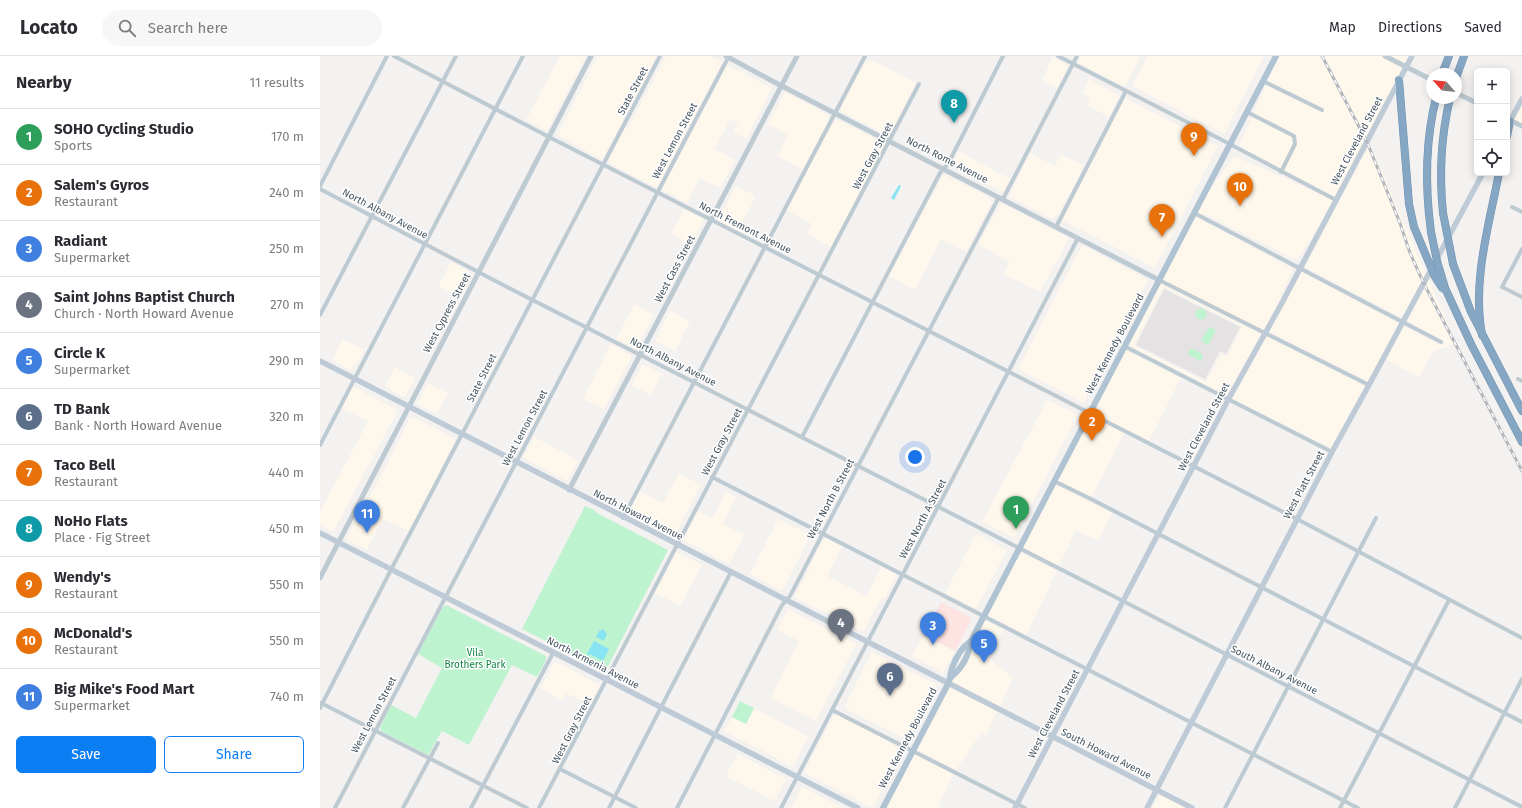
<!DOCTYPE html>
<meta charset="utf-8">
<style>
:root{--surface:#fff;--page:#f7f7f7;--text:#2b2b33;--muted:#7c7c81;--line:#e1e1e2;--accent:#0b7ef4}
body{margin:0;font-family:"Fira Sans",sans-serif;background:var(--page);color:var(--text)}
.controls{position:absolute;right:12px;top:12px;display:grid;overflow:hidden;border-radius:6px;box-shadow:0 2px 10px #0003}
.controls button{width:36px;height:36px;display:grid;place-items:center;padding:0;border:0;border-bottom:1px solid var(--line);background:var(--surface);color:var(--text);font:20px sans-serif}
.compass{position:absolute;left:1106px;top:12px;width:36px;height:36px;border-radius:50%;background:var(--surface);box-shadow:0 2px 10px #0003;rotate:297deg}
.you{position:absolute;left:595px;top:401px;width:14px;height:14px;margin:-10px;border:3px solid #fff;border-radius:50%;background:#1a73e8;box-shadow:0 0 0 6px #1a73e833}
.badge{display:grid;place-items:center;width:26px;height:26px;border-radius:50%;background:var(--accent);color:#fff;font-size:13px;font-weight:700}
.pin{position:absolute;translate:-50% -33px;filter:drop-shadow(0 1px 2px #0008)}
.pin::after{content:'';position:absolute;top:21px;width:14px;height:12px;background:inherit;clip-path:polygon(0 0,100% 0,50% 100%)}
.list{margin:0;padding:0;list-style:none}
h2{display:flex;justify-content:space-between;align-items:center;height:52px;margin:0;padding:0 16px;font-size:17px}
h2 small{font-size:13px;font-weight:400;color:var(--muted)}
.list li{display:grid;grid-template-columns:26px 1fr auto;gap:12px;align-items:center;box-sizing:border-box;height:56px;padding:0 16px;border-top:1px solid var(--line)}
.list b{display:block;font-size:15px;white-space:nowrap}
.list p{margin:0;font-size:13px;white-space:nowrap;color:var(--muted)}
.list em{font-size:13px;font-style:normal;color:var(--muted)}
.actions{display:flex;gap:8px;padding:12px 16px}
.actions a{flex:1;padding:9px 0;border:1px solid var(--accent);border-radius:6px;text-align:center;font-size:14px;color:var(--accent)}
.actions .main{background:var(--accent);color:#fff}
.icon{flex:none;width:22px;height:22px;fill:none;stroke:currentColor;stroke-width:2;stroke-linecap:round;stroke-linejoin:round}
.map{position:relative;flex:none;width:1202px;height:752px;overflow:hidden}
header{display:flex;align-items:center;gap:24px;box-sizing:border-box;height:56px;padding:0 20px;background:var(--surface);border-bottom:1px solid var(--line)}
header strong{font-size:19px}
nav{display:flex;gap:22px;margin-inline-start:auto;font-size:14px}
.search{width:280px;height:36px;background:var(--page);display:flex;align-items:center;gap:10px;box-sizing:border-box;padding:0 14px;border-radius:22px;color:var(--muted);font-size:15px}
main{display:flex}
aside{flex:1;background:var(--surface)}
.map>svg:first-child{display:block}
.commercial{fill:#fef7eb;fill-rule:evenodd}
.education{fill:#e5e2e3}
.medical{fill:#fde3e2}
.green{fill:#bef3cf}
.water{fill:#88e3f3}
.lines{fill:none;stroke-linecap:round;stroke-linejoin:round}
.motorway-casing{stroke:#7192af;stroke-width:8}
.minor{stroke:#becad2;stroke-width:4}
.tertiary{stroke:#becad2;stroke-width:5}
.secondary{stroke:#becbd6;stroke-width:5.5}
.primary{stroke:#afc3d2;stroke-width:6}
.motorway{stroke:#86a7c3;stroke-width:7}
.rail-casing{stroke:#b3b7bc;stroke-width:3}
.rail{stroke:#fff;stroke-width:1.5;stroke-dasharray:4.5;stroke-linecap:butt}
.motorway-bridge-casing{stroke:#7192af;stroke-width:8;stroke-linecap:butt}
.motorway-bridge{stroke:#86a7c3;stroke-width:7}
.labels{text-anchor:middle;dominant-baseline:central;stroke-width:3;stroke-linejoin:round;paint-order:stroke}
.street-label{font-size:10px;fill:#475661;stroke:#fff}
.park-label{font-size:10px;fill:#108443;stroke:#fff}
</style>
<header>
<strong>Locato</strong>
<div class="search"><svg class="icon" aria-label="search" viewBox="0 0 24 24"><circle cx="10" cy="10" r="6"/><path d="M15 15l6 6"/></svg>Search here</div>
<nav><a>Map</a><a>Directions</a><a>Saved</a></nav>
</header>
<main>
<aside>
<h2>Nearby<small>11 results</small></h2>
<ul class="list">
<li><span class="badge" style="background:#2e9e5b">1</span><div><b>SOHO Cycling Studio</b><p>Sports</p></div><em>170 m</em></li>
<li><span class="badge" style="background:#e8710a">2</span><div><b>Salem's Gyros</b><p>Restaurant</p></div><em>240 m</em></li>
<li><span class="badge" style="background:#3f7fe0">3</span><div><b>Radiant</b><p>Supermarket</p></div><em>250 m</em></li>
<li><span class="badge" style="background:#6b7280">4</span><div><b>Saint Johns Baptist Church</b><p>Church · North Howard Avenue</p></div><em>270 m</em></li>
<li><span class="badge" style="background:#3f7fe0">5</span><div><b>Circle K</b><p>Supermarket</p></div><em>290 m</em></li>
<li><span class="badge" style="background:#5c6f8a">6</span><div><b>TD Bank</b><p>Bank · North Howard Avenue</p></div><em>320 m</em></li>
<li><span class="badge" style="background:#e8710a">7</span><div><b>Taco Bell</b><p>Restaurant</p></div><em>440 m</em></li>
<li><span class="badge" style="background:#0f9aa8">8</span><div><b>NoHo Flats</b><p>Place · Fig Street</p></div><em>450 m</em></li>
<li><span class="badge" style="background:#e8710a">9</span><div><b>Wendy's</b><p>Restaurant</p></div><em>550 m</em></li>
<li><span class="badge" style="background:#e8710a">10</span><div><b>McDonald's</b><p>Restaurant</p></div><em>550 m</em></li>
<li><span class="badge" style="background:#3f7fe0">11</span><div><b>Big Mike's Food Mart</b><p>Supermarket</p></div><em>740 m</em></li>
</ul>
<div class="actions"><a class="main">Save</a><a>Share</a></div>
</aside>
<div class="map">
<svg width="1202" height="752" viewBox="0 0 1202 752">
<rect width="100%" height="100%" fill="#f4f1f1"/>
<!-- commercial -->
<g class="commercial">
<polygon points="240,0 266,0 228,73 225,74 206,64"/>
<polygon points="277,0 337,0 282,104 238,79"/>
<polygon points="346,0 390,0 403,6 338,130 335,131 288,106 304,73 309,70"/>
<polygon points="760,0 821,0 805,31 758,7"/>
<polygon points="828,0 944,0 904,78 812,30"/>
<polygon points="959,0 1002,0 1036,65 1004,0 1062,0 1084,11 1016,144 977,204 885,158 875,158 882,164 973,213 945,277 839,224 874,157 914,100 1010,142 919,90"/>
<polygon points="1068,0 1090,0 1085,10"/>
<polygon points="733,1 749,10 737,32 722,24"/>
<polygon points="550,3 596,27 572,76 567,79 520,55 522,49 545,6 548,7"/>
<polygon points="407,9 452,32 426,83 413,76 418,67 410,63 395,93 415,104 400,132 380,122 367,147 342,133"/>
<polygon points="769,23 800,40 789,61 767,49 770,41 762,37"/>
<polygon points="465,36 509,59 508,66 483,113 457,100 468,79 448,68"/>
<polygon points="805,42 898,90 835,212 742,164"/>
<polygon points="1202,46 1202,70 1192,64"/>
<polygon points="516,64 518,64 560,85 564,90 511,191 487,178 492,168 466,154 509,73"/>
<polygon points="1050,88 1106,218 1082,262 984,211"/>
<polygon points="638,95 690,123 683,136 633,111 631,108"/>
<polygon points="710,97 735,110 741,98 764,110 741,154 734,162 732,163 690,141 689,140"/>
<polygon points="623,119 625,119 668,140 672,146 646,196 621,183 595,234 569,220"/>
<polygon points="416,130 436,140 418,175 398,165"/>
<polygon points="681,147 749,182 720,236 684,218 690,206 658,189"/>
<polygon points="364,153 384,163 371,189 351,178"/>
<polygon points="762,189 828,224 764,347 698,313"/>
<polygon points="131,206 143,212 148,216 150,220 140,241 118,230"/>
<polygon points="981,215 1079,267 1048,326 949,276"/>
<polygon points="1109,224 1136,287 1113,296 1099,321 1066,304 1084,270 1122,290 1125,286 1087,265"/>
<path d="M 841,227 L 941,278 L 907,340 L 808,289 ZM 845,231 L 922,270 L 908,299 L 905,300 L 901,298 L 886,326 L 814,289 L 843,232 Z"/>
<polygon points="314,248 334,259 316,293 296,283"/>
<polygon points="350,255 370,265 355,295 335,285"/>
<polygon points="947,280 1045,330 1011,392 912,343"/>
<polygon points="23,283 44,294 38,306 31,314 12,304"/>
<polygon points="291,288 312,300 284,353 263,343"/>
<polygon points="806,294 861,322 829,385 773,357"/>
<polygon points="323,308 342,318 331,339 312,329"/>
<polygon points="75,311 95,322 86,339 84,341 65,331"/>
<polygon points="108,327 128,337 117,358 97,348"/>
<polygon points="34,331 78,354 13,476 0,469 0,456 48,365 22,352 31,333"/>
<polygon points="727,344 758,359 694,482 662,466"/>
<polygon points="769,358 805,376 770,444 734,425"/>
<polygon points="90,362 95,362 135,383 135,385 89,475 63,463 47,494 26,483 65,412"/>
<polygon points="214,381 258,404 247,425 203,402"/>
<polygon points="359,417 381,429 354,480 309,457 319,435 343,447"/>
<polygon points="736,429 792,457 778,485 756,474 739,510 703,492"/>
<polygon points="406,436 416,441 403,468 424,479 409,508 363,484 378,455 393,462"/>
<polygon points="458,463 491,479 462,535 430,518"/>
<polygon points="656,478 687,494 656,553 625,537"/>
<polygon points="505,482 522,491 507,520 546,540 562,511 576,518 574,524 566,540 559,545 543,576 474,541 490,512 489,511 503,484"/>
<polygon points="356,496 382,509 360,550 335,537"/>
<polygon points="700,496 737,515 706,579 667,559"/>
<polygon points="468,553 536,588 496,665 450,642 479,585 457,573"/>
<polygon points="665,564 684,574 667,600 693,622 680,651 632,627"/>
<polygon points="603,579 635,595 623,617 593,601 593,598"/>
<polygon points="552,596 617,629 588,684 524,652"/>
<polygon points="236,606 280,629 271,649 246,637 242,644 221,633 233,608"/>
<polygon points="629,631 677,655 666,680 661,677 636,714 597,694"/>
<polygon points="434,652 488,680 473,711 404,675 412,661 426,668"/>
<polygon points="514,659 518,659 541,670 583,694 553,752 485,717 485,714"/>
<polygon points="417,698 466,723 454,745 406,720"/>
<polygon points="594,698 634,718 618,750 620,752 566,752"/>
<polygon points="482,731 523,752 471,752"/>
<polygon points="840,738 867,752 832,752"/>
</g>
<!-- education -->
<polygon class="education" points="844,233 920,271 906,298 900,295 885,323 816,289"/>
<!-- medical -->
<polygon class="medical" points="621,546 652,562 635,595 603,579"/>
<!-- green -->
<g class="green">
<circle cx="881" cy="258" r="5.5"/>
<polygon points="889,271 896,274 888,289 881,285"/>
<path d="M 870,293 C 876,293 880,296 883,300 L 881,305 L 868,299 Z"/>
<polygon points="265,450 274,454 277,457 348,494 286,614 283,614 202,573"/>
<polygon points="126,549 226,600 226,604 217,621 192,609 149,689 122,675 108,699 61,675 60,672 71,649 96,662 122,612 98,598 122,552"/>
<polygon points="420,645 434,652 426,668 412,661"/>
</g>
<!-- water -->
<g class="water">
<polygon points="579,129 581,130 574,144 571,142"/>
<polygon points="283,573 287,578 284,585 276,581 279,575"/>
<polygon points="274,585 289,593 283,605 270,598 269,600 267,598"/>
</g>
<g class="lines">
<!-- motorway casing -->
<g class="motorway-casing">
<g id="motorway">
<polyline points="1122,18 1129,0"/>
<polyline points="1136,22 1144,0"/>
<polyline points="1079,24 1089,148 1094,171 1102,190"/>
<polyline points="1187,80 1190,65"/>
<path d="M 1123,157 C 1119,118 1121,80 1130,42"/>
<path d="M 1111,176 C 1105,131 1105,86 1116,42"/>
<polyline points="1133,208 1151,256 1202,355"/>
<polyline points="1125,232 1151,288 1202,386"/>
<path d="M 1162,279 C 1152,225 1169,169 1179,117"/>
</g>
</g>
<!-- minor -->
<g class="minor">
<polyline points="74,0 229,81 977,463 1202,582"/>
<polyline points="738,0 902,84 1016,144"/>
<polyline points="943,25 1002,54"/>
<polyline points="927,56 974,80 975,88 961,116"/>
<polyline points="0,130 67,0"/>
<polyline points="0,133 185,230 803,545 1202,751"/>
<polyline points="683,143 757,0"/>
<polyline points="1192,151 1202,156"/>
<polyline points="874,157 1121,286"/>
<polyline points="736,171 806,35"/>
<polyline points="1202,193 1182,231 1202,241"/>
<polyline points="839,224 1049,329"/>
<polyline points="0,259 136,0"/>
<polyline points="804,290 1012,396"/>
<polyline points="1198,323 1202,325"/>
<polyline points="482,381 620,117 628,108 683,0"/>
<polyline points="0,389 203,0"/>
<polyline points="392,421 1038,752"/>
<polyline points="734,425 769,442 1202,666"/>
<polyline points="303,462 545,0"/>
<polyline points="1,647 207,752"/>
<polyline points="0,652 74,508 340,0"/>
<polyline points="512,654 705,752"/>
<polyline points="240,713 316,752"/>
<polyline points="15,752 409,0"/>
<polyline points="83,752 118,687"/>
<polyline points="151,752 233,597"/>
<polyline points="219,752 599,28"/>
<polyline points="289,752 411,516"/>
<polyline points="357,752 462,549 470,540 679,141"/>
<polyline points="461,752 758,182"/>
<polyline points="905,752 1056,462"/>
<polyline points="1020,752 1129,544"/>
<polyline points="1135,752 1202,623"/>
</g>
<!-- tertiary -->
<g class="tertiary">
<polyline points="406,0 456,27 839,224"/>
<polyline points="1065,0 1112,24"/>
<polyline points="1136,37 1157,47"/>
<polyline points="1187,63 1202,70"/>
<polyline points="249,434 477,0"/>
<polyline points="0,522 271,0"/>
</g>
<!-- secondary -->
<g class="secondary">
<polyline points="1189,67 1202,43"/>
<polyline points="0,305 872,752"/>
<polyline points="0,477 538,752"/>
<polyline points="695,752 908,344 963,245 1092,0"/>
<polyline points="827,752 1012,396 1049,329 1163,117"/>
</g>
<!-- primary -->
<g class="primary">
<path d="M 631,621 C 642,612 649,599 651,585 L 956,0"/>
<path d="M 563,752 L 628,628 C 631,622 630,617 632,612 C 636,601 642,591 651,585"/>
</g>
<!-- motorway -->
<use href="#motorway" class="motorway"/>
<!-- rail casing -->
<g class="rail-casing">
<polyline id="rail" points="1002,0 1047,86 1080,167 1090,197 1104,228 1202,415"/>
</g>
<!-- rail -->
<use href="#rail" class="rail"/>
<!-- motorway-bridge casing -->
<g class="motorway-bridge-casing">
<g id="motorway-bridge">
<polyline points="1123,157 1133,208"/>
<polyline points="1111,176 1117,205 1125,232"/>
<polyline points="1102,190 1115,221 1123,233"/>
</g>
</g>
<!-- motorway-bridge -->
<use href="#motorway-bridge" class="motorway-bridge"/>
</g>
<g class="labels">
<!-- street labels -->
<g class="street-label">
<text transform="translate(313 35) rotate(-62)">State Street</text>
<text transform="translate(355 85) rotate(-62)">West Lemon Street</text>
<text transform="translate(1037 85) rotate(-62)">West Cleveland Street</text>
<text transform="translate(553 100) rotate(-62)">West Gray Street</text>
<text transform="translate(627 104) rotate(27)">North Rome Avenue</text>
<text transform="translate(65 158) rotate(28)">North Albany Avenue</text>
<text transform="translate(425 172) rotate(27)">North Fremont Avenue</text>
<text transform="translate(355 213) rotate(-62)">West Cass Street</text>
<text transform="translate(127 257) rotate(-62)">West Cypress Street</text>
<text transform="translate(795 288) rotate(-62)">West Kennedy Boulevard</text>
<text transform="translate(353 306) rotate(27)">North Albany Avenue</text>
<text transform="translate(162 322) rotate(-63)">State Street</text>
<text transform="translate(884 371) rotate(-62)">West Cleveland Street</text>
<text transform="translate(205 372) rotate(-62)">West Lemon Street</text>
<text transform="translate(402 386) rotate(-62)">West Gray Street</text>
<text transform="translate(984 429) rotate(-62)">West Platt Street</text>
<text transform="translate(511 443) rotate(-62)">West North B Street</text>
<text transform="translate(318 459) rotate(27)">North Howard Avenue</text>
<text transform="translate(603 463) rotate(-62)">West North A Street</text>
<text transform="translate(273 607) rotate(27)">North Armenia Avenue</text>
<text transform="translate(954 614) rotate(27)">South Albany Avenue</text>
<text transform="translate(734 658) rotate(-62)">West Cleveland Street</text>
<text transform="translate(54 659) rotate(-62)">West Lemon Street</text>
<text transform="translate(252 674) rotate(-63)">West Gray Street</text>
<text transform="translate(588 682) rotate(-62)">West Kennedy Boulevard</text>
<text transform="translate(786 698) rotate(27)">South Howard Avenue</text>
</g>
<!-- park labels -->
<g class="park-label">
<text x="155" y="597">Vila<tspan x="155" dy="12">Brothers Park</tspan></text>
</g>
</g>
</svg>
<div class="controls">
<button>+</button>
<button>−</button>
<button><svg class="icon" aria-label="locate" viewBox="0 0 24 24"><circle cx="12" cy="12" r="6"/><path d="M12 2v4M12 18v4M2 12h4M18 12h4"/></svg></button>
</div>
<svg class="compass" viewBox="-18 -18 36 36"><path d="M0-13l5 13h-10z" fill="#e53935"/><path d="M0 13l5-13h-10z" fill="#7c7c81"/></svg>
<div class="you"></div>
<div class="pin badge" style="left:696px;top:473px;background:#2e9e5b">1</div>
<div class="pin badge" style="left:772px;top:385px;background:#e8710a">2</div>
<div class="pin badge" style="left:613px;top:589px;background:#3f7fe0">3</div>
<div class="pin badge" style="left:521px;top:586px;background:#6b7280">4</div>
<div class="pin badge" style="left:664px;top:607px;background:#3f7fe0">5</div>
<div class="pin badge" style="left:570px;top:640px;background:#5c6f8a">6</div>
<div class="pin badge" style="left:842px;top:181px;background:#e8710a">7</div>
<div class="pin badge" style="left:634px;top:67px;background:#0f9aa8">8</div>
<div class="pin badge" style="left:874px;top:100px;background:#e8710a">9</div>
<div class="pin badge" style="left:920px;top:150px;background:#e8710a">10</div>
<div class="pin badge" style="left:47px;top:477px;background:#3f7fe0">11</div>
</div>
</main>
